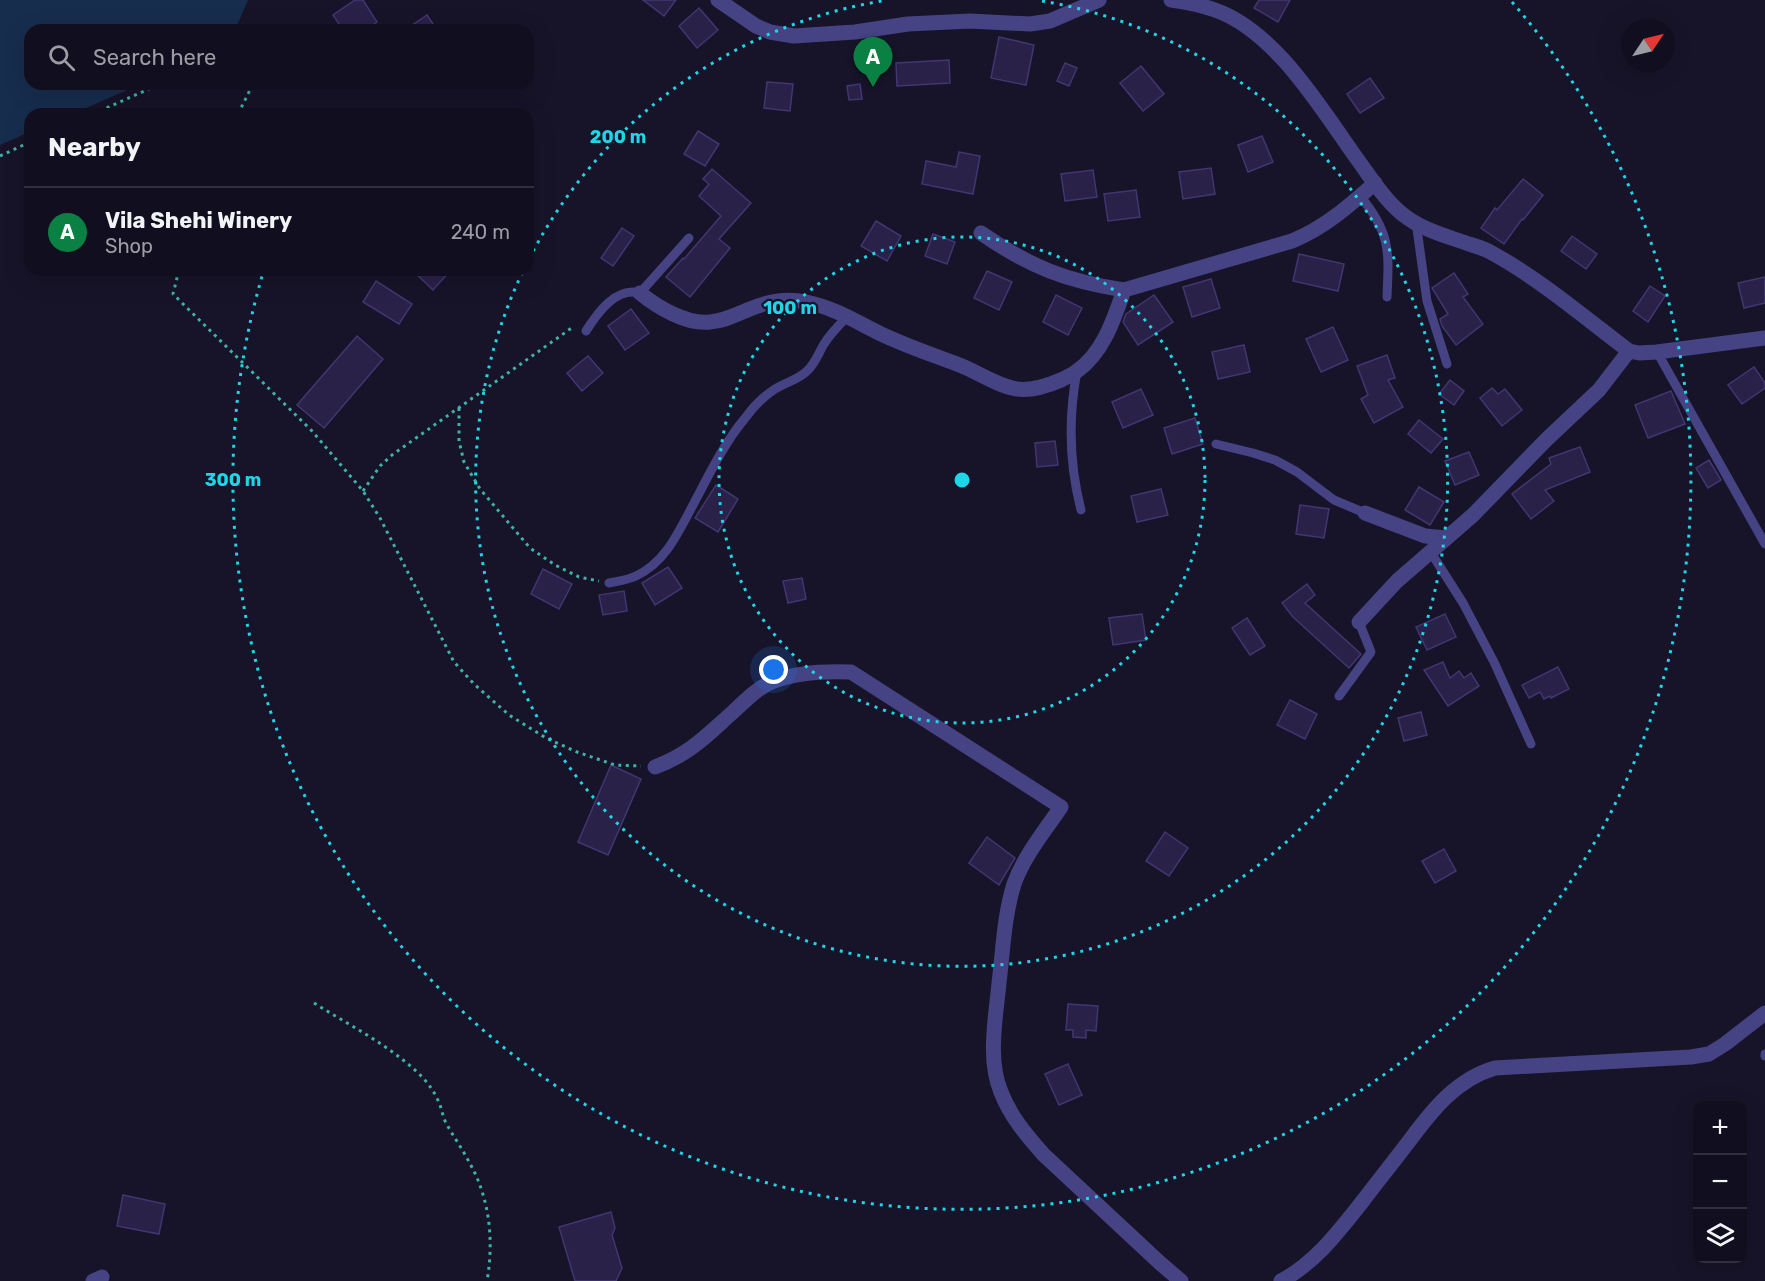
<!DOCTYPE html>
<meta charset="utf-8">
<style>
:root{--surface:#110f1f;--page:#1e1d2c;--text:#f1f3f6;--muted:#9c9ca4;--line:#302f3d;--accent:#0b8043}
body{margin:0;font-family:Rubik,sans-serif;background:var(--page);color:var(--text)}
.controls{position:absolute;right:18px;bottom:18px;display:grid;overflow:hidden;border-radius:12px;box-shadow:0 6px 24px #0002}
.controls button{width:54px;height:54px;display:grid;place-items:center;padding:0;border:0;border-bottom:2px solid var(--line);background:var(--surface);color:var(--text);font:30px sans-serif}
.compass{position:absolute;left:1621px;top:18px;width:54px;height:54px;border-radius:50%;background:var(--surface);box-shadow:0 6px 24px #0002;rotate:55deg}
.you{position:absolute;left:774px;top:670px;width:21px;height:21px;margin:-15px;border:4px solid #fff;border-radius:50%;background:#1a73e8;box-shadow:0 0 0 9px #1a73e833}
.badge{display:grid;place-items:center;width:39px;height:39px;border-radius:50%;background:var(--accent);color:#fff;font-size:20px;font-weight:700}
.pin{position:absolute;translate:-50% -50px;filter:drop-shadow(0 2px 3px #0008)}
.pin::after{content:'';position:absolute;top:32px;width:21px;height:18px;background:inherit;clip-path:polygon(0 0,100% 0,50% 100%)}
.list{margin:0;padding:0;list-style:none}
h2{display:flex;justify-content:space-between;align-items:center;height:78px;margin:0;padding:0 24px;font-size:26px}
h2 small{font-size:20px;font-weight:400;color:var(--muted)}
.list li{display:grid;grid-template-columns:39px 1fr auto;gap:18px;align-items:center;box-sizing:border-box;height:90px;padding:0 24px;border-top:2px solid var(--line)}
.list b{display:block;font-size:22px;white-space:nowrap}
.list p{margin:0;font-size:20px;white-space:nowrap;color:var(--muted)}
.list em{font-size:20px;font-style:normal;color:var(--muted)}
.icon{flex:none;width:33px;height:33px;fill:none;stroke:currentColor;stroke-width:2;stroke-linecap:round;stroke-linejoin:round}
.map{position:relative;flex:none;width:1765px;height:1281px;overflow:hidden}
.search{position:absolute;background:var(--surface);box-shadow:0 6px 24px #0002;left:24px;top:24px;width:510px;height:66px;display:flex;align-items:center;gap:15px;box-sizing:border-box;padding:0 21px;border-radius:18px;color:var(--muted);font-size:22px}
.panel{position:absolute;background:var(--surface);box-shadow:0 6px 24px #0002;left:24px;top:108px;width:510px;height:168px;border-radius:18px}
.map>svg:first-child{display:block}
.water{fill:#172d4e}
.building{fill:#292148;stroke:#413671;stroke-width:1.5}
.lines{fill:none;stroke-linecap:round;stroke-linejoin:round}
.path{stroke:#3eb1a9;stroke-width:3;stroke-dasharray:3 4.5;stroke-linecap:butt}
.service{stroke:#454383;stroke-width:9}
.minor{stroke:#454383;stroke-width:15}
.ring{fill:none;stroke:#1ed6e8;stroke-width:3;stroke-dasharray:3 6}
.centre{fill:#1ed6e8;stroke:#171429;stroke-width:3}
.ring-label{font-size:18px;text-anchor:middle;font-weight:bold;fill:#1ed6e8;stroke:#171429;stroke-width:4.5;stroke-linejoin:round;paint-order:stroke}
</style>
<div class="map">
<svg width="1765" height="1281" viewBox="0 0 1765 1281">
<rect width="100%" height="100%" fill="#171429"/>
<!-- water -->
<polygon class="water" points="0,0 248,0 235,30 30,30 30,84 141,84 72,114 30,114 30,132 0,145"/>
<!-- building -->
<g class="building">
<polygon points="355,0 363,0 377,22 365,30 343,30 333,15"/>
<polygon points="643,0 676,0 664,16"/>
<polygon points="1259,0 1290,0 1278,22 1254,8"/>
<polygon points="699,8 718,30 697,48 679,26"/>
<polygon points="427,15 437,30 405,30"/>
<polygon points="999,37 1034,45 1026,85 991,78"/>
<polygon points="949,60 950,83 897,86 896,63"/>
<polygon points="1065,63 1077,68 1069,86 1057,81"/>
<polygon points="1141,66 1164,94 1143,111 1120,83"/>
<polygon points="1370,78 1384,98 1360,113 1347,94"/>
<polygon points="767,82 793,84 790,111 764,108"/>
<polygon points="860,84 862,99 849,100 847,86"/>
<polygon points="698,131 719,144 705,166 684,154"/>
<polygon points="1262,136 1273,162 1248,172 1238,145"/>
<polygon points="959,152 980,156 973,194 922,184 926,161 956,167"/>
<polygon points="1211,168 1215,194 1183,199 1179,172"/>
<polygon points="712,169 751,203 719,239 730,248 690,297 666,277 683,258 684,259 721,216 699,196 709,184 703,179"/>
<polygon points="1093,170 1097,197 1065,201 1061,174"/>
<polygon points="1523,179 1543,195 1523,220 1522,219 1504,244 1481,228 1495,208 1497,210"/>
<polygon points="1136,190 1140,217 1108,221 1104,194"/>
<polygon points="876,221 901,236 887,261 861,246"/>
<polygon points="622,228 634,236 613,266 601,258"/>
<polygon points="933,234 955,242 947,264 925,256"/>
<polygon points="1572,236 1597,254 1586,269 1561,251"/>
<polygon points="1299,254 1344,264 1338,291 1293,281"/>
<polygon points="412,270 451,270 433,290"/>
<polygon points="987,271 1012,282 999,310 974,298"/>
<polygon points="1454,273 1468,294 1463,297 1483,324 1456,345 1442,326 1440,319 1448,314 1432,288"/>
<polygon points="1765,277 1765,303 1744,308 1738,283"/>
<polygon points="1211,279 1220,308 1192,317 1183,287"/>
<polygon points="376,281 412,304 399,324 363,302"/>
<polygon points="1650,286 1665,296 1648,322 1633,311"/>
<polygon points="1056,295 1082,308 1068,335 1043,322"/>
<polygon points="1154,295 1173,322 1138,345 1123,322 1126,314"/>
<polygon points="631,309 649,333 625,350 608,326"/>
<polygon points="1333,327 1348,360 1321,372 1306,339"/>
<polygon points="357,336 383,359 324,428 297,405"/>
<polygon points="1244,345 1250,372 1218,379 1212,352"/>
<polygon points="1387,355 1395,378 1388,380 1403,407 1374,423 1361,399 1368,395 1357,366"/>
<polygon points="588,356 603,373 582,391 567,373"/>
<polygon points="1754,367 1765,383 1765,388 1742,404 1728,385"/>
<polygon points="1450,380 1464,391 1454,405 1439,394"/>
<polygon points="1492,388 1498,394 1505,389 1522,410 1502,426 1480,398"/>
<polygon points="1141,389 1153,415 1123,428 1112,402"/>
<polygon points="1671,391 1685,424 1648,438 1635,405"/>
<polygon points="1195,418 1203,444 1172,454 1164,428"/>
<polygon points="1419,420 1443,439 1431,453 1408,434"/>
<polygon points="1055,441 1058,465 1037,467 1035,443"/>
<polygon points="1580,447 1590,472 1545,490 1554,501 1531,519 1512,494 1551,464 1549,458"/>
<polygon points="1469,452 1479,475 1455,485 1445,461"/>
<polygon points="1709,460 1721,480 1708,488 1696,468"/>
<polygon points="716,485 738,499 718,532 695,518"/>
<polygon points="1419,487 1444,502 1430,525 1405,510"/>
<polygon points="1161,489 1168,515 1137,522 1131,496"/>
<polygon points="1300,505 1329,509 1324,538 1296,534"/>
<polygon points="668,567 682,588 655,605 642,583"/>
<polygon points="543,569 572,584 559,609 531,594"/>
<polygon points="802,578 806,599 788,603 783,581"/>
<polygon points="1307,584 1315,595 1305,603 1361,654 1349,668 1293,617 1282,603"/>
<polygon points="624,591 627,611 603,615 599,595"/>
<polygon points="1142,614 1146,640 1113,645 1109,618"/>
<polygon points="1445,614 1456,637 1427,650 1416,627"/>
<polygon points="1247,618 1265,646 1250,655 1232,628"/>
<polygon points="1443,662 1450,678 1459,671 1464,678 1471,673 1479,686 1448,706 1424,670"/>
<polygon points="1558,667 1569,689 1551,698 1550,696 1544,699 1540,692 1529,698 1522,685"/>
<polygon points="1290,700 1317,714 1305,739 1277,725"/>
<polygon points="1421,712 1427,735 1404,741 1398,718"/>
<polygon points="611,765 641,779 608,855 578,842"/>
<polygon points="1165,832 1188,848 1169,876 1146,861"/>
<polygon points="987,837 1015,858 999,885 969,863"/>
<polygon points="1444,849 1456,871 1435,883 1422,861"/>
<polygon points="1068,1004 1098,1006 1096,1031 1086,1030 1086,1038 1073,1037 1073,1030 1066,1030"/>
<polygon points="1068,1064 1082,1095 1059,1105 1045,1074"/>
<polygon points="123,1195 165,1204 159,1234 117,1226"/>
<polygon points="611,1212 615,1228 612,1235 622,1268 616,1281 575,1281 559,1227"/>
</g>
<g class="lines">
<!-- path -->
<g class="path">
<polyline points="93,114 160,84"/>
<polyline points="238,114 253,84"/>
<polyline points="0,156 30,142"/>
<polyline points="179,270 173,294 312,431 363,491 380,518 454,662 474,684 509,715 546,738 577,752 615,765 641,766"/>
<polyline points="459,408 459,441 464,462 480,489 530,548 555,565 579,577 599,581"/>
<polyline points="363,491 380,466 392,455 573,327"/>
<path d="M 314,1003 C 349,1025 387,1044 417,1072 C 427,1081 435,1092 440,1105 C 442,1111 443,1117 446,1123 C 453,1136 462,1148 469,1162 C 490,1198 494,1241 487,1281"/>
</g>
<!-- service -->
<g class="service">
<path d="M 1360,196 C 1391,233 1389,252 1387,297"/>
<polyline points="1416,222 1427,301 1447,364"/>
<path d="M 586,331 C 598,312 616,287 640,293 L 689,238"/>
<polyline points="1657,352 1765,544"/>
<path d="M 1077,371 C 1068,418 1069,463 1081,510"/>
<polyline points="1216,444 1253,453 1275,460 1297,472 1334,500 1365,513"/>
<polyline points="1430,551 1463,603 1494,662 1531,744"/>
<path d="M 609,583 C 618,581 628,580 636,576 C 666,562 679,531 694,503 C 710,473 724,443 746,417 C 754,406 764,396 775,389 C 786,382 798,380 807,371 C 815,364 818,354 824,344 C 830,334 839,325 847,317"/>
<polyline points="1339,696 1371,652 1359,622"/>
<polyline points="1765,1054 1765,1056"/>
</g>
<!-- minor -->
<g class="minor">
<polyline points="718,0 756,26 770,32 794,36 855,32 908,24 970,21 1030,24 1050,21 1099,0"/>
<path d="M 1171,0 C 1186,2 1201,5 1215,10 C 1275,31 1320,107 1355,156 C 1369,175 1383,198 1401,213 C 1420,229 1443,235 1466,243 C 1475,246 1484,248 1492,253 C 1541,280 1584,317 1629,351 L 1639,353 L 1657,352 L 1765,338"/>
<path d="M 981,233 C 1030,267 1066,281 1124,290"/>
<path d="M 640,293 C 657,307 687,325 710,322 C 728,321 744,310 761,305 C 776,300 792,299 806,302 C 832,307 855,321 877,332 C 905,346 934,355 962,366 C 979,373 998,386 1017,389 C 1032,391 1047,386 1061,380 C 1066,377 1072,375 1077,371 C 1103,353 1114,319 1124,290 L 1292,241 C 1324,228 1349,206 1375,183"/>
<polyline points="1365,513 1425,536 1446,538"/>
<polyline points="1359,622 1397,581 1473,515 1547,439 1599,390 1629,351"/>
<path d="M 655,767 C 690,754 706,736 733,712 C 745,701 758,687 774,681 C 798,672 826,671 851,672 L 1061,807 C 1044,832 1024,856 1014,884 C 1004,916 1003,950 999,983 C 996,1017 987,1059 1001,1092 C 1010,1116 1027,1136 1044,1155 L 1160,1263 L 1181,1281"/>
<polyline points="93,1281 102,1277"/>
<path d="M 1281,1281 C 1315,1263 1339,1231 1362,1202 C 1378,1181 1394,1161 1410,1140 C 1433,1109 1457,1079 1495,1068 L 1691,1057 L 1709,1054 L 1725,1044 L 1765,1013"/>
</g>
</g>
<!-- distance rings -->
<g class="ring">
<circle cx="962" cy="480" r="243"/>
<path d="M529 259A486 486 0 0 1 882 1M1042 1A486 486 0 1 1 523 271"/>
<path d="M1512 2A729 729 0 1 1 263 273"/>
</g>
<circle cx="962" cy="480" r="9" class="centre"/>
<g class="ring-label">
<text x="618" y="143">200 m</text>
<text x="790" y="314">100 m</text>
<text x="233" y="486">300 m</text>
</g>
</svg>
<div class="controls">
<button>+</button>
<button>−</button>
<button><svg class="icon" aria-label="layers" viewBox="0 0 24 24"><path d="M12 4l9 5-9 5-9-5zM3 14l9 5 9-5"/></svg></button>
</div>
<svg class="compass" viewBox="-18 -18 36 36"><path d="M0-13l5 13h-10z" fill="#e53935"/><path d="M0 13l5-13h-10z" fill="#9c9ca4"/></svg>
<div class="you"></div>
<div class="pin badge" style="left:873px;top:87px">A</div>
<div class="search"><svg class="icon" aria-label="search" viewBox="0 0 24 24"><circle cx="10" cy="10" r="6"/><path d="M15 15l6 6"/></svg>Search here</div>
<section class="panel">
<h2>Nearby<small></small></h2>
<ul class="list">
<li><span class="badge">A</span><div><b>Vila Shehi Winery</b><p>Shop</p></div><em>240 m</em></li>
</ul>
</section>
</div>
